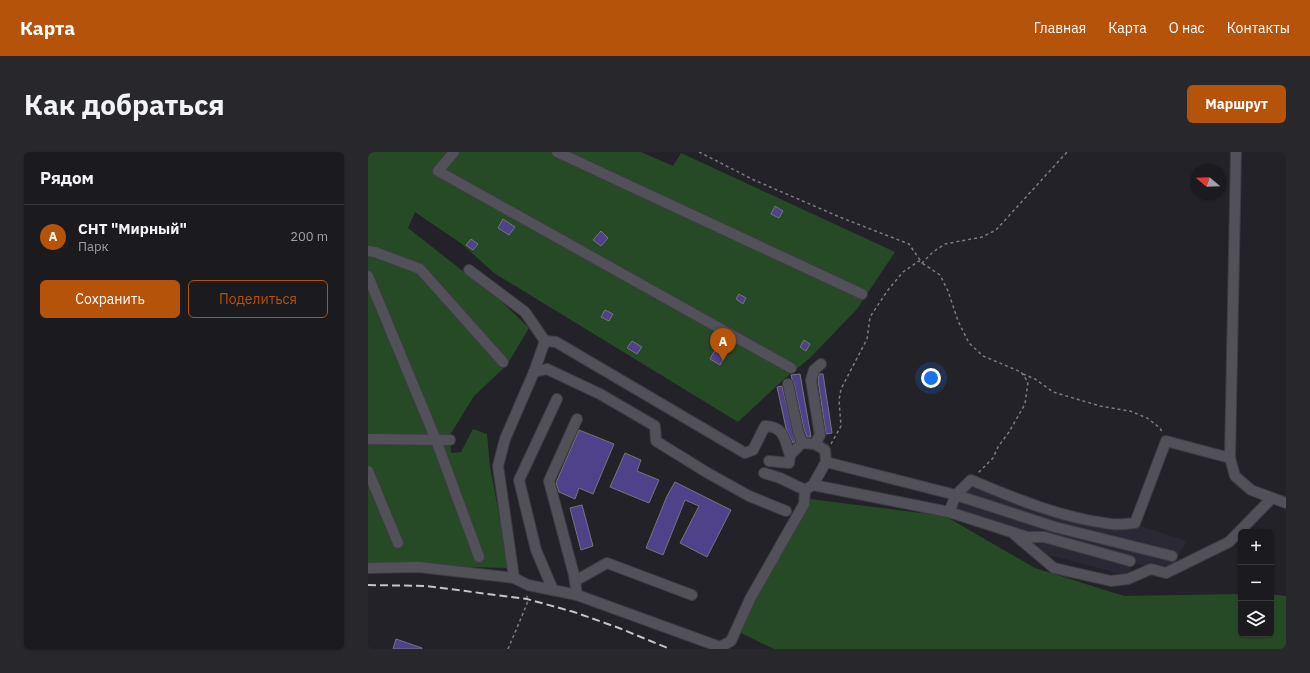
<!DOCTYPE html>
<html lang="ru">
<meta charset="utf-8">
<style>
:root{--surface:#1a1a1f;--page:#27272c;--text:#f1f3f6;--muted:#9fa1a4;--line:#38383d;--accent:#b45309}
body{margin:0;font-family:"IBM Plex Sans",sans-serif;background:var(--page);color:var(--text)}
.controls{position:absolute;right:12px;bottom:12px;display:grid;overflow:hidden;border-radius:6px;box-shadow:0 1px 3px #0004}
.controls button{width:36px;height:36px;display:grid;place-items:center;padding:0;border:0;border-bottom:1px solid var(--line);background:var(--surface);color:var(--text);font:20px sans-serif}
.compass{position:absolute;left:822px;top:12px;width:36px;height:36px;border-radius:50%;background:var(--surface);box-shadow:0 1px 3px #0004;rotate:289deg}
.you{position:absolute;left:563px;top:226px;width:14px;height:14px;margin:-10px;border:3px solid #fff;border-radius:50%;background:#1a73e8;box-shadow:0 0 0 6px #1a73e833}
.badge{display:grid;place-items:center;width:26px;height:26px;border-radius:50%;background:var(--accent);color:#fff;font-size:13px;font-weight:700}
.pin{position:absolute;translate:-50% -33px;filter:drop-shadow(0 1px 2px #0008)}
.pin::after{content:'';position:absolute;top:21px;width:14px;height:12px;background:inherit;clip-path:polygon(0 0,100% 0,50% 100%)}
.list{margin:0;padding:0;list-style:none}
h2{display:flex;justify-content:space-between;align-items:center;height:52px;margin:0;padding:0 16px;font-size:17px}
h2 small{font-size:13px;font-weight:400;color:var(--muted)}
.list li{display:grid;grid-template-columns:26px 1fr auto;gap:12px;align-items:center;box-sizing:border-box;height:64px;padding:0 16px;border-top:1px solid var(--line)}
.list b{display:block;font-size:15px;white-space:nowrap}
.list p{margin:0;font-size:13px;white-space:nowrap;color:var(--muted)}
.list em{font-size:13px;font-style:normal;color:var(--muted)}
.actions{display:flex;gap:8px;padding:12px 16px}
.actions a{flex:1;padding:9px 0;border:1px solid var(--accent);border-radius:6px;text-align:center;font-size:14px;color:var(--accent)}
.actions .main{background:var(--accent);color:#fff}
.icon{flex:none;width:22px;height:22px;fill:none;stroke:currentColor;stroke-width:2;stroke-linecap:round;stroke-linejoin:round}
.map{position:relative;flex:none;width:918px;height:497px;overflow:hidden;border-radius:6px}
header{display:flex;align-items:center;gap:24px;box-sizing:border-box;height:56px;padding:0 20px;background:var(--accent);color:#fff}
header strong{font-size:19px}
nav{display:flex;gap:22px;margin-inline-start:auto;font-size:14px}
.intro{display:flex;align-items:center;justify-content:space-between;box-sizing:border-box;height:96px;padding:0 24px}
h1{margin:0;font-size:28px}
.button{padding:10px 18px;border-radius:6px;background:var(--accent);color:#fff;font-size:14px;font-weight:700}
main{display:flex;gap:24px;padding:0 24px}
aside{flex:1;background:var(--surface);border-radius:6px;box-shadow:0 1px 3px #0004}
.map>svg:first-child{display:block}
.built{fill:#2a2835}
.green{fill:#274a26}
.building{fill:#50418b;stroke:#75747d}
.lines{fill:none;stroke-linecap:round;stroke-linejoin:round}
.minor-casing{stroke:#3e3d44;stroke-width:12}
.path{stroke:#7d7c82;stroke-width:1.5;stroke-dasharray:3 3;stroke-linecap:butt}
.minor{stroke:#525159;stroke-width:10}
.rail{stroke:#c4c3c8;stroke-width:2;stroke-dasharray:8 4;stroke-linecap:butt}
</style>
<header>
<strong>Карта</strong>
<nav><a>Главная</a><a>Карта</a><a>О нас</a><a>Контакты</a></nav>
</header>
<div class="intro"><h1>Как добраться</h1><a class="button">Маршрут</a></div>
<main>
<aside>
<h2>Рядом<small></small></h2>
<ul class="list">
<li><span class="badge">A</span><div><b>СНТ &quot;Мирный&quot;</b><p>Парк</p></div><em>200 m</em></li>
</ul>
<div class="actions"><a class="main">Сохранить</a><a>Поделиться</a></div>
</aside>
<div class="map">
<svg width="918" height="497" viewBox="0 0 918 497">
<rect width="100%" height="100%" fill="#232229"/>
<!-- built -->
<polygon class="built" points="604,333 696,366 770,373 819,389 800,419 766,411 760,424 674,401 662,388 586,358 589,346"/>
<!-- green -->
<g class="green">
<polygon points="0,0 273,0 305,14 313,1 527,100 489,157 442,206 415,228 370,270 126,121 94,92 47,60 40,76 133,149 161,176 139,213 106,244 82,283 83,301 93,300 105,277 119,282 122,315 135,383 139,416 0,412"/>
<polygon points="442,347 577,364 667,416 756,444 873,442 873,482 903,482 903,442 918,444 918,497 406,497 369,479"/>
</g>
<!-- building -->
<g class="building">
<polygon points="407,54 415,59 411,66 403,62"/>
<polygon points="135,67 147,75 141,83 130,76"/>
<polygon points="233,79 240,86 233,94 225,88"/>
<polygon points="103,87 110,92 105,98 98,93"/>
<polygon points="371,142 378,146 375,152 368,147"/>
<polygon points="237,158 245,162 241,169 233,165"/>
<polygon points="436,188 442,192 438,199 432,195"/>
<polygon points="264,189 274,195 269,202 259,196"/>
<polygon points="348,196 358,202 352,213 342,207"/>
<polygon points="432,222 443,285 439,285 436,277 426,231 424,227 423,223"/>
<polygon points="451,222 455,222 464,281 458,282 450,228"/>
<polygon points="414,234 427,289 425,291 418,276 409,235"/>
<polygon points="211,278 246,292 225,342 211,336 207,347 191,340 188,331"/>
<polygon points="257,301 273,308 269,319 291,328 281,351 242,335"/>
<polygon points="307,330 363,358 339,405 312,391 331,354 317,348 295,403 278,396 299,344"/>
<polygon points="214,353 225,394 213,398 202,356"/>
<polygon points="28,487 54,496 54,497 25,497"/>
</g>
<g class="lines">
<!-- minor casing -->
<g class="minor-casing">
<g id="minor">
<polyline points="86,0 70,19 423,216"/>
<polyline points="189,0 494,142"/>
<polyline points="868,0 862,306 867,324 883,338 918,351"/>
<polyline points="0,99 7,100 52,117 135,210"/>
<polyline points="101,118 157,160 177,189 166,220 137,287 130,314 146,426"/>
<polyline points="0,124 68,288 111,405"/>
<path d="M 177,189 L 188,190 L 377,301 L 385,298 L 397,274 C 417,275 416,287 422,303 L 434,291 L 447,292 L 457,298 L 458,310 L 445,333 L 437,338 L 412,326 L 396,321"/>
<polyline points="166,220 179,217 232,242 287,274 288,289 338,320 381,344 418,359"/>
<polyline points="420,232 430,279 434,291"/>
<polyline points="0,287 82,288"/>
<polyline points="447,292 452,283 443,228 446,218 453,212"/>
<polyline points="401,309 421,311 422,303"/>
<polyline points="458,310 588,343 687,375 804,404"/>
<polyline points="0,319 30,391"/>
<polyline points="445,333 581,360 659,385 676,385 762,409"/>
<path d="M 581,360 L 588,343 L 603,328 C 648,347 694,366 743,372 C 751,373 759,372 767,371 L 798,289 L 862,306"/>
<polyline points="647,383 686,416 743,429 760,427 783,417 798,421 861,390 904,346"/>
<polyline points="0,416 51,415 146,426 160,433 209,443 352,495 363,489 382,447 436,352 437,338"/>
<polyline points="207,429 239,411 324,443"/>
<polyline points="185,438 168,398 151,328 189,247"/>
<polyline points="209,443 206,423 181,329 209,267"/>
</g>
</g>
<!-- path -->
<g class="path">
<polyline points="331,0 386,28 474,66 541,92 554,111 565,100 577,92 614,85 628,78 699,0"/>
<polyline points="655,222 667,227 685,240 732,254 762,259 779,266 792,276 795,282"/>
<polyline points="463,292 473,274 471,248 473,237 499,187 502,165 520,138 535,120 551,109 572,123 580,139 590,169 601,191 615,204 653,220 660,230 657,252 641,280 630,295 625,306 610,321"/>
<polyline points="140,497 159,452 159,441"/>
</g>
<!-- minor -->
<use href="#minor" class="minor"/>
<!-- rail -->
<polyline class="rail" points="0,433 58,434 159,447 206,460 251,476 302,497"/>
</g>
</svg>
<div class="controls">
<button>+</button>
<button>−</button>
<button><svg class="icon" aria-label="layers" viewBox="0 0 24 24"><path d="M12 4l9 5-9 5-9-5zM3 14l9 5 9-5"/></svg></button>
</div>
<svg class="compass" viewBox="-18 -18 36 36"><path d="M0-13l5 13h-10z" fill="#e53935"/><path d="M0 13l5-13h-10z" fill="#9fa1a4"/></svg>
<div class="you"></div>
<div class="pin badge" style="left:355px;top:209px">A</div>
</div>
</main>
